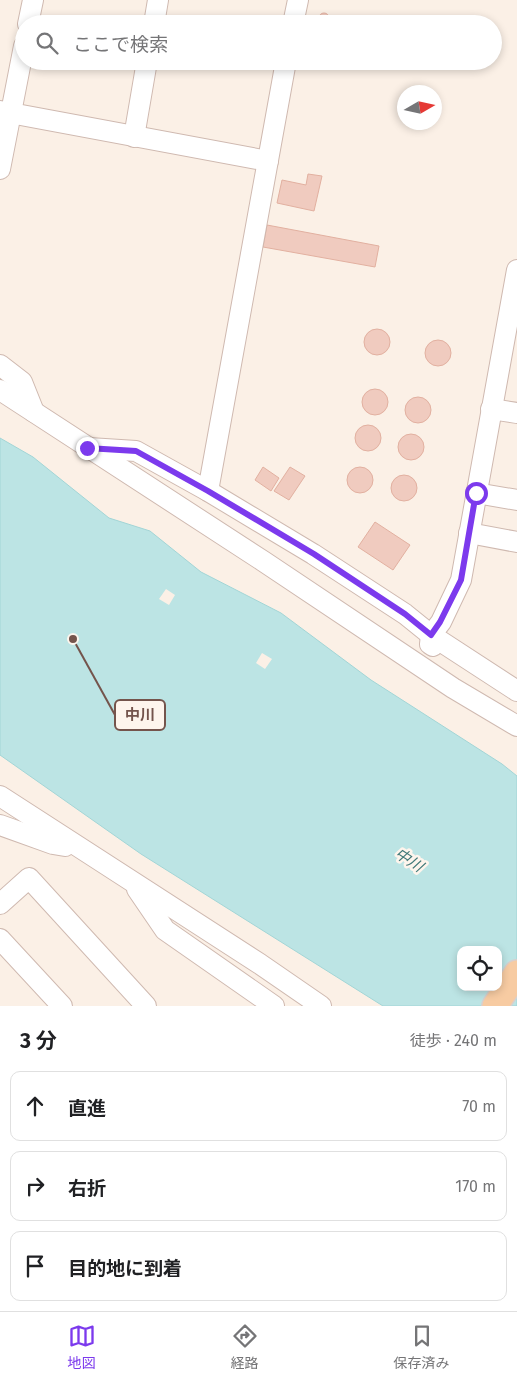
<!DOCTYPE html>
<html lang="ja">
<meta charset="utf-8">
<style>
:root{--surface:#fff;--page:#f2f2f2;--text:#202124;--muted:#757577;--line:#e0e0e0;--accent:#7c3aed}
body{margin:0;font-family:"Fira Sans","Noto Sans JP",sans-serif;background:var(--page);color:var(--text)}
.controls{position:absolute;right:15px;bottom:15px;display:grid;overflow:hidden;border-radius:10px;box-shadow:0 2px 8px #0003}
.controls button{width:45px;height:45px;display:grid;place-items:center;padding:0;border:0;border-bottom:1px solid var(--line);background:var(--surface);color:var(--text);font:25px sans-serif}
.compass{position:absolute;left:397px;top:85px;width:45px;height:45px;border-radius:50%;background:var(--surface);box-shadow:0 2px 8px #0003;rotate:81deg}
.stop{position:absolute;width:15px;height:15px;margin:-11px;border:4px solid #7c3aed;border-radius:50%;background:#fff}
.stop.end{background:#7c3aed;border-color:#fff;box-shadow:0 1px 5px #0008}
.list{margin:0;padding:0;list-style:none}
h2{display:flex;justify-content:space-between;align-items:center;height:65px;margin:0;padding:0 20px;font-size:21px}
h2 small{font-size:16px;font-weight:400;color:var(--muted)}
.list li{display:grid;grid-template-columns:32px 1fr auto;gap:15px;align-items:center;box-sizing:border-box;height:70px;margin:0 10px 10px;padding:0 10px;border:1px solid var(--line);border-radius:10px}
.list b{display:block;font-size:19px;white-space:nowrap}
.list em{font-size:16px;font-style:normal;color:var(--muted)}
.icon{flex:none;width:28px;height:28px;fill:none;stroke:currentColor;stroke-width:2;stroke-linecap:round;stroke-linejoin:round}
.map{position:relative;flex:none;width:517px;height:1006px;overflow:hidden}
.search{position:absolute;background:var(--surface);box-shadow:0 2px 8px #0003;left:15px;right:15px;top:15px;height:55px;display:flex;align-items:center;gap:12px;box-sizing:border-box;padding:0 18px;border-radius:28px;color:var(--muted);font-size:19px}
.sheet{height:305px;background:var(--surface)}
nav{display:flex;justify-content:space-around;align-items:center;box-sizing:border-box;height:70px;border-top:1px solid var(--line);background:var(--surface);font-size:14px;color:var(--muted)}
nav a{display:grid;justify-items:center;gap:2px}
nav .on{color:var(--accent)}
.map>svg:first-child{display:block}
.water{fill:#bce4e4;stroke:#a2d5d6;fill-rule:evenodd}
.pier{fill:#fbf0e6}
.building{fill:#f0cbbf;stroke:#e2b0a0}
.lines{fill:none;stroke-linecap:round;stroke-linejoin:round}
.minor-casing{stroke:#cfb9b0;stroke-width:22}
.major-casing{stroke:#d8cfcd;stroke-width:28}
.minor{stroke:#fff;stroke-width:20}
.major{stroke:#f7cba2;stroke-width:25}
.route{stroke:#7c3aed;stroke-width:6}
.labels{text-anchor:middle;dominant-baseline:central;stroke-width:5;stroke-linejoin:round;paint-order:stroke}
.water-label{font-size:15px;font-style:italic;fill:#407878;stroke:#fef5ed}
.leader{fill:none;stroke:#74544c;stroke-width:2}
.callout-dot{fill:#74544c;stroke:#fef5ed;stroke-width:2}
.callout{fill:#fef5ed;stroke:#74544c;stroke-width:2}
.callout-label{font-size:15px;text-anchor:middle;font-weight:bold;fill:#74544c}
</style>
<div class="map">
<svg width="517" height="1006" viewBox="0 0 517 1006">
<rect width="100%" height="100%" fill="#fbf0e6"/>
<!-- water -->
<path class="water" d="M 0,438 L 33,457 L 109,518 L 150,531 L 201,572 L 281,613 L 371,680 L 502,764 L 517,776 L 517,1006 L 383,1006 L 141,854 L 0,755 ZM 461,950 L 498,950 L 498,987 L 461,987 Z"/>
<!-- pier -->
<g class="pier">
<polygon points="166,589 175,595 169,605 159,599"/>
<polygon points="262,653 272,659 265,669 256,663"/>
</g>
<!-- building -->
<g class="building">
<circle cx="324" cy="18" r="5"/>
<polygon points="310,21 314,22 317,24 305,24"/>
<polygon points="314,61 330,61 329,65 314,63"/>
<polygon points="308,174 322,176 314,211 277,203 282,180 306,185"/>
<polygon points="267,225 379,246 375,267 263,247"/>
<circle cx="377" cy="342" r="13"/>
<circle cx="438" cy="353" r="13"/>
<circle cx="375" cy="402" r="13"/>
<circle cx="418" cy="410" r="13"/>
<circle cx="368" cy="438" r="13"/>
<circle cx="411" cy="447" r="13"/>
<polygon points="263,467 279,478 271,491 255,480"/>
<polygon points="290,467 305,476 289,500 274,491"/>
<circle cx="360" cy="480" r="13"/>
<circle cx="404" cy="488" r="13"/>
<polygon points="375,522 410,545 393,570 358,547"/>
</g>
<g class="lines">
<!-- minor casing -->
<g class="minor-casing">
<g id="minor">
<polyline points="28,24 33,0"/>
<polyline points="154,24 158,0"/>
<polyline points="293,24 298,0"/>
<polyline points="0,111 268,161"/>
<polyline points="134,137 147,61"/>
<polyline points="0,169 24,46"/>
<polyline points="0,365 22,382 34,412"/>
<polyline points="0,390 263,561 453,688 517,726"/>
<polyline points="491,409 517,413"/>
<polyline points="89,448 136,451 208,491 313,554 405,614 431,635 517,691"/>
<polyline points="208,491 286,61"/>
<polyline points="476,493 517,500"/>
<polyline points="469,533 517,542"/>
<polyline points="433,646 430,644 431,635 441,622 461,580 517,270"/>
<polyline points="0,796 260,964 321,1006"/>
<polyline points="0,825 53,844 65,846"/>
<polyline points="137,889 165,930 274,1006"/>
<polyline points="0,904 29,878 146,1006"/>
<polyline points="0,939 62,1006"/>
</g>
</g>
<!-- major casing -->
<g class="major-casing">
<polyline id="major" points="495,1006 517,973"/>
</g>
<!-- minor -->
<use href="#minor" class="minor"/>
<!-- major -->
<use href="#major" class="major"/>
</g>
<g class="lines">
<!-- route -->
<polyline class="route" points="87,448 136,451 208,491 314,554 405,614 431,635 440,622 461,580 476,493"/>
</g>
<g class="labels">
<!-- water labels -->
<g class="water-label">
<text transform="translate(409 860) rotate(33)">中川</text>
</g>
</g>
<!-- callouts -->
<path class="leader" d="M73 639L115 715"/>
<circle class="callout-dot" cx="73" cy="639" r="5"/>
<rect class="callout" x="115" y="700" width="50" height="30" rx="5"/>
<g class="callout-label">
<text x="140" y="720">中川</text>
</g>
</svg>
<div class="controls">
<button><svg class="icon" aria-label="locate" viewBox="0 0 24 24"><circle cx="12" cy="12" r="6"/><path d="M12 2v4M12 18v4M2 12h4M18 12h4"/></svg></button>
</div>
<svg class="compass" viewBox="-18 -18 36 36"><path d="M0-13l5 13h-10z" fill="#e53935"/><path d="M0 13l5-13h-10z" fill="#757577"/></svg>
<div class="stop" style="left:476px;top:493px"></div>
<div class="stop end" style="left:87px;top:448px"></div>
<div class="search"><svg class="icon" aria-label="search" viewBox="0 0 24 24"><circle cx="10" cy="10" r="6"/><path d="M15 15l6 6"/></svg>ここで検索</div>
</div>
<section class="sheet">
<h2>3 分<small>徒歩 · 240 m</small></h2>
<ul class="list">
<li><svg class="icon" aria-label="ahead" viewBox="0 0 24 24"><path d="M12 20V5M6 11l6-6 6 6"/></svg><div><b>直進</b></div><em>70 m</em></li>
<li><svg class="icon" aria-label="right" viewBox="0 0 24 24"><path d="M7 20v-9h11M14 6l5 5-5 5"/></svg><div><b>右折</b></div><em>170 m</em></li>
<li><svg class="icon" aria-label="arrive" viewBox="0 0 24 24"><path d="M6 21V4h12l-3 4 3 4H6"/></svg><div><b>目的地に到着</b></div></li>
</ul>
</section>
<nav>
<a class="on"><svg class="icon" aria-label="map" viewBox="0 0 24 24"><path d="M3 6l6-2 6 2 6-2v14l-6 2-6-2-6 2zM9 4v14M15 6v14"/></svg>地図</a>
<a><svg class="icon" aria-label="directions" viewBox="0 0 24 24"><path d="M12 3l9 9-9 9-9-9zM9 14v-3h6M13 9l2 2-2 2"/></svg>経路</a>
<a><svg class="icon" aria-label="saved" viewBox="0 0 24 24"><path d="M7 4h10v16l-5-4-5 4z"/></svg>保存済み</a>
</nav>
